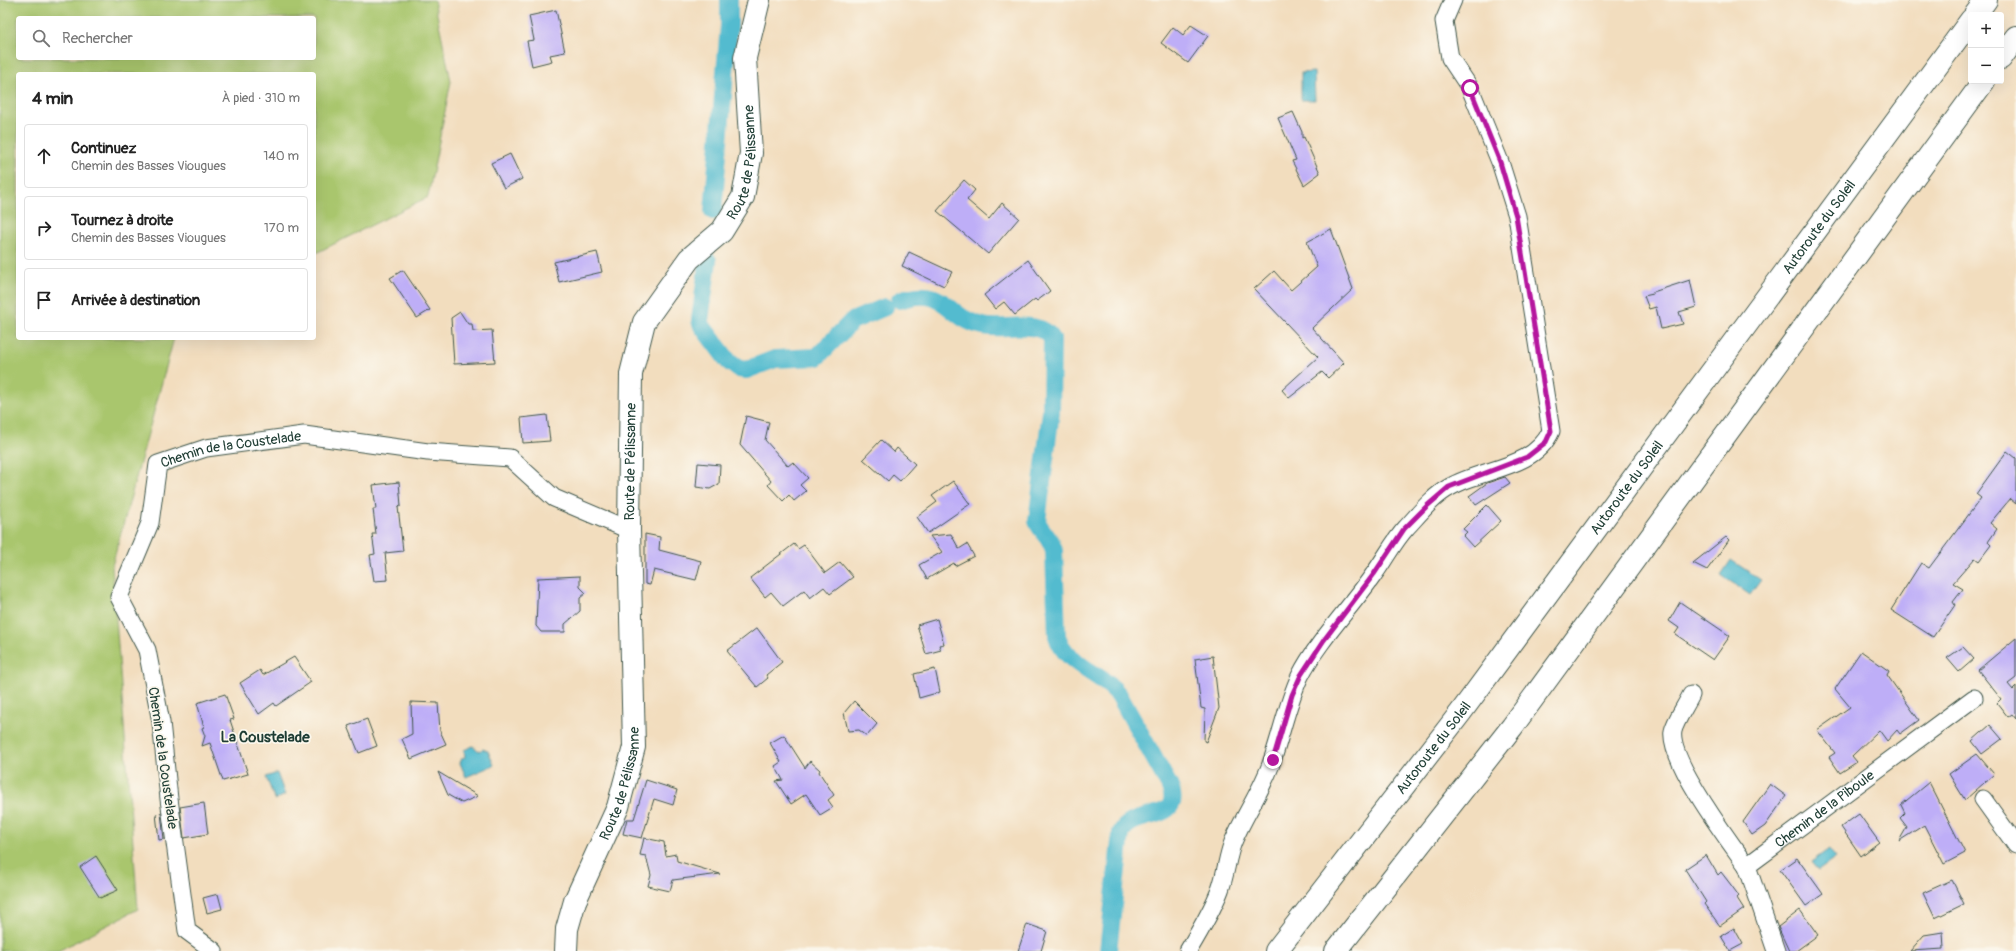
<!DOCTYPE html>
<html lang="fr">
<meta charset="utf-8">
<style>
:root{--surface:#fff;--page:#f2f2f2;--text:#222;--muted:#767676;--line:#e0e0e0}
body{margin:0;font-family:Pangolin,sans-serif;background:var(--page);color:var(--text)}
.controls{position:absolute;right:12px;top:12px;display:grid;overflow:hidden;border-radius:4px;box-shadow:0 4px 16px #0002}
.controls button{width:36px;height:36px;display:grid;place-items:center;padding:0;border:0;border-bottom:1px solid var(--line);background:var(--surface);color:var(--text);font:20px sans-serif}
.stop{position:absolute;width:12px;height:12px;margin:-9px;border:3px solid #b5179e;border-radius:50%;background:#fff}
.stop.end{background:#b5179e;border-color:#fff;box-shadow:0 1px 4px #0008}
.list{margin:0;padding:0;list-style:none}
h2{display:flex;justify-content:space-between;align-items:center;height:52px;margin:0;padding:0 16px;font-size:17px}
h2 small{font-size:13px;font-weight:400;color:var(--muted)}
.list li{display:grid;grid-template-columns:26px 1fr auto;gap:12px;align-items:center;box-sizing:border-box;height:64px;margin:0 8px 8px;padding:0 8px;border:1px solid var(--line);border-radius:4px}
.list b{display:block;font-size:15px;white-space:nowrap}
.list p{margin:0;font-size:13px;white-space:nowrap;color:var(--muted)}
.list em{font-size:13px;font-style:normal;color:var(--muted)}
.icon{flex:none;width:22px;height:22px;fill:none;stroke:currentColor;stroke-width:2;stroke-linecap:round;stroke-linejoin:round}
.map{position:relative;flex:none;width:2016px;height:951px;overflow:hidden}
.search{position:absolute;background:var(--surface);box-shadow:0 4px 16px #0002;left:16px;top:16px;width:300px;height:44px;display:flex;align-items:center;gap:10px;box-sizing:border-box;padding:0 14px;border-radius:4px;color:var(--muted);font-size:15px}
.panel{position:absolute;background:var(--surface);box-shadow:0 4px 16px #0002;left:16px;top:72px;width:300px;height:268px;border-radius:4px}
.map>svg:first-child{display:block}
.green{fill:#a9c66d;stroke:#648250;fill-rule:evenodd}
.water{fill:#52bbcf;stroke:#387c82}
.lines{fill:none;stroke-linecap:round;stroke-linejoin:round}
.canal{stroke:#52bbcf;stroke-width:18}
.building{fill:#beaef7}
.minor-casing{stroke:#3f5549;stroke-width:19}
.tertiary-casing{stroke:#3f5549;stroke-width:24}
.motorway-casing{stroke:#3f5549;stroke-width:24}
.minor{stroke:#fff;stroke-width:17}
.tertiary{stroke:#fff;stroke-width:22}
.motorway{stroke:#fff;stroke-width:22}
.route{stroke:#b5179e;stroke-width:5}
.labels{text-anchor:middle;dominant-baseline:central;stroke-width:3.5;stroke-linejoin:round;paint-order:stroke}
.street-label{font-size:14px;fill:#1f3d34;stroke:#fbf7ec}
.neighbourhood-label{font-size:15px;font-weight:bold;fill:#1f3d34;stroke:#fbf7ec}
</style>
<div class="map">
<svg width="2016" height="951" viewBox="0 0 2016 951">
<rect width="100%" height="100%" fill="#fbf7ec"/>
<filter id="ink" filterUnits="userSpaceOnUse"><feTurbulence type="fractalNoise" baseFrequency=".025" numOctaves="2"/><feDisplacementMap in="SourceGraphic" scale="8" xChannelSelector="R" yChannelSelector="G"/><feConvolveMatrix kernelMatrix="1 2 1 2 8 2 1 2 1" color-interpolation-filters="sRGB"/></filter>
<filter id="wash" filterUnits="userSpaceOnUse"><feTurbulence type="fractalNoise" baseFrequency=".012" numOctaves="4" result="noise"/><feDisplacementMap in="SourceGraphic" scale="16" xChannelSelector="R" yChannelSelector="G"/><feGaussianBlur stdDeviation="0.9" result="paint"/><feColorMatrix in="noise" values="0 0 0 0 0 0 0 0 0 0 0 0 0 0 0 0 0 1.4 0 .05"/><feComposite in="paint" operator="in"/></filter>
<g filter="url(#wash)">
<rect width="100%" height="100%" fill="#f2ddbe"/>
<!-- green -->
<path class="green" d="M 0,0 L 434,0 L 451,81 L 428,197 L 314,254 L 314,74 L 18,74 L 18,338 L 174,338 L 112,566 L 138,909 L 58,951 L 0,951 ZM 18,18 L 314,18 L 314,58 L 18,58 Z"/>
<!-- water -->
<g class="water">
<polygon points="1314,72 1315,100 1301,100 1301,73"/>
<polygon points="1731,560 1761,580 1750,595 1721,575"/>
<polygon points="473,746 479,751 483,749 488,751 494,765 466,777 460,763 462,758 465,757 464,750"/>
<polygon points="277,773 285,795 275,800 266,777"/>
<polygon points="1829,849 1836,858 1818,871 1811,862"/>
</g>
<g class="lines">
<!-- canal -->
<g class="canal">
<polyline points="713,211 729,26 729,0"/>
<polyline points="708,261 700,320 702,326 729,362 739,369 746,370 775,359 817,357 852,321 885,307"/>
<path d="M 900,300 C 948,284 945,318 983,326 C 1003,331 1040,318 1052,339 L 1051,412 L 1037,521 C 1041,532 1052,539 1054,551 L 1057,636 C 1065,665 1102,673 1119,695 L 1169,785 C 1187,824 1131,808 1121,833 L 1108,951"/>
</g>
</g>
<g id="blocks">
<!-- building -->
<g class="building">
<polygon points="556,10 565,52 550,55 552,61 532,66 527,41 534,40 529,16"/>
<polygon points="1191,25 1208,36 1188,63 1161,43 1173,27 1183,35"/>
<polygon points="1293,112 1302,132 1302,138 1304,137 1320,173 1304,185 1292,161 1296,160 1278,118"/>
<polygon points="510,154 522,179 504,188 491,163"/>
<polygon points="964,180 975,190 967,200 989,219 1002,203 1019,218 988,254 937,211"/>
<polygon points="1331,229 1353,289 1312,328 1344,363 1328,378 1322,372 1289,398 1282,390 1318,357 1254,289 1274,271 1291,290 1317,267 1307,242"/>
<polygon points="597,252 602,272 559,282 554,262"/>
<polygon points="909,252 952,272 944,286 902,266"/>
<polygon points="1028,260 1050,291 1037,301 1035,299 1015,315 1004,302 995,309 984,295"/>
<polygon points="403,270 430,310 417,318 390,278"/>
<polygon points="1690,280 1696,307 1679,312 1683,324 1661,329 1656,307 1649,309 1644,296 1653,294 1653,292"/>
<polygon points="460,312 468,324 472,324 473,331 492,330 495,362 454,364 451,318"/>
<polygon points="547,415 550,441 523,443 521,418"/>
<polygon points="746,416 769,422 765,440 788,466 793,462 808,478 800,485 806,491 794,501 789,495 783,501 768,485 771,481 740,445"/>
<polygon points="881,440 894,452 897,448 915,464 900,481 893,475 888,481 863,459"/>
<polygon points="2007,451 2016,458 2016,504 2010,499 1990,523 1997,529 1988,542 1991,545 1979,561 1975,558 1953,583 1963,589 1953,602 1955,605 1933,637 1891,610 1921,563 1929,568 1981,498 1976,494"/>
<polygon points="698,463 720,465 719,484 710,489 696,487"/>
<polygon points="1505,477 1510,483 1476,505 1469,496 1487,483"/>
<polygon points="953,481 970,504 928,533 917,517 937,502 932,496"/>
<polygon points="399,482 401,506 398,507 403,551 385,553 388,580 374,581 370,555 375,554 372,534 376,534 373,509 376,509 373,485"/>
<polygon points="1487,505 1501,521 1473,547 1463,536 1467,532 1463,529"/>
<polygon points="645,534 660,537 659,550 701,561 696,580 654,570 650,585 645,584"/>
<polygon points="951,534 959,549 967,544 974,556 955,566 954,563 927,579 919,565 942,552 930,536"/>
<polygon points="1726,537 1729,540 1707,570 1693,563"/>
<polygon points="794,544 798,549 804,545 825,573 840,562 853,577 830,594 824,587 810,598 804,590 783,606 771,592 765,597 750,578"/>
<polygon points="580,576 580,587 586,593 580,598 580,611 565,624 565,632 541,632 536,626 538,578"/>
<polygon points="1680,602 1730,636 1713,660 1675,634 1679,628 1669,621"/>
<polygon points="937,619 944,644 939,645 941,650 926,654 917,625"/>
<polygon points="757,628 782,662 766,675 768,678 757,687 727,651"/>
<polygon points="2016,638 2016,678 2008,684 2013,690 2016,687 2016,719 2012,714 2008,717 1997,703 2001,699 1978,670"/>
<polygon points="1963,647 1974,659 1959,672 1947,658"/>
<polygon points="1861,651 1889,671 1887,675 1919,720 1900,734 1897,730 1887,741 1879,730 1852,756 1857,762 1840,773 1829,757 1835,753 1817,730 1850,707 1835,689"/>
<polygon points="1213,656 1219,708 1206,742 1204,741 1205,709 1201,708 1195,659"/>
<polygon points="294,657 311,682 276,706 274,703 259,714 240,683 260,670 263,675"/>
<polygon points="935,669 940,692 919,698 914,674"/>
<polygon points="225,694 234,719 230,720 248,774 223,781 210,743 202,746 205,736 202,728 204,727 197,703"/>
<polygon points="854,701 877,724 867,736 859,730 848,731 844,713"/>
<polygon points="411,702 438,703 440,731 446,744 411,759 402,739 412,734"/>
<polygon points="367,719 377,746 359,753 348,726"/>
<polygon points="1990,725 2002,739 1982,754 1972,741"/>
<polygon points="784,735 805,768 810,761 820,770 819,772 834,795 828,800 833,807 820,815 806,794 791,804 776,781 783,780 775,766 781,762 770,743"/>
<polygon points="1977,754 1994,774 1965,800 1949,774"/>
<polygon points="438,772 478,796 462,803 448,795"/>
<polygon points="646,780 677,790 673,805 654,799 642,838 623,834 627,819 634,819"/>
<polygon points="1929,782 1965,853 1944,864 1924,825 1899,841 1907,827 1900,818 1905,813 1901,805"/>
<polygon points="1770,784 1786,796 1765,826 1752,835 1743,822"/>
<polygon points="204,803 208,834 184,838 180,807"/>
<polygon points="161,813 164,839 159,840 156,814"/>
<polygon points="1859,814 1879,842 1861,856 1841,827"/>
<polygon points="644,838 664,842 666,856 676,854 677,861 720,874 673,880 670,891 648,886 651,875 646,856 640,855"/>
<polygon points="1706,855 1718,875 1721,872 1731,885 1739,896 1737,898 1744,909 1720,926 1704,904 1706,902 1685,869"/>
<polygon points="96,856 118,890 100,898 80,867"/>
<polygon points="1797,858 1823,894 1806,906 1780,870"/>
<polygon points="1952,880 1964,904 1935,918 1923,893"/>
<polygon points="218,894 222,909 207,913 203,898"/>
<polygon points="1800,910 1818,935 1796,951 1789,951 1778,927"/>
<polygon points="1027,924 1047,931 1041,951 1018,951"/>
<polygon points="1734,928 1743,944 1730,951 1721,936"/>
<polygon points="1943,932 1944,949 1910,951 1924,935"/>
</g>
</g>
</g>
<g filter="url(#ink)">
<use href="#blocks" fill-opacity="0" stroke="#3f5549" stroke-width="1"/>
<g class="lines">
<!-- minor casing -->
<g class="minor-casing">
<g id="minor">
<path d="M 1691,695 C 1687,704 1675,721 1673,731 C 1668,760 1729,841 1747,866"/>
<polyline points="1983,799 2016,845"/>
<path id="s1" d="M 214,951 L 187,931 L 169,799 L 161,722 L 147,650 L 119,597 L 150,523 L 158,464 L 206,448 L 304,435 L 428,452 L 510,458 L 554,498 L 629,530"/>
<path d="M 1188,951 C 1200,931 1212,911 1220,890 C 1226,874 1227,857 1233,842 C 1245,813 1264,788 1273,758 C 1282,731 1288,702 1300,676 C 1317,642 1352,606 1374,574 C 1385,559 1394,541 1406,528 C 1419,514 1433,496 1450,487 C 1482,468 1534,469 1551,431 L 1517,216 L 1500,162 L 1470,88 L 1450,58 L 1444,21 L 1453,0"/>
<path id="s2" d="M 1776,951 L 1747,866 L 1974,698"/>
</g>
</g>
<!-- tertiary casing -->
<g class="tertiary-casing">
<g id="tertiary">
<path id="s3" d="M 566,951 L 567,929 L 575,901 L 618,807 L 634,747 L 629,530 L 631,374 L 644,322 L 689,259 L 722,231 L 743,197 L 751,153 L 745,58 L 759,0"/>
</g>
</g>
<!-- motorway casing -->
<g class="motorway-casing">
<g id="motorway">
<polyline points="1975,15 1986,0"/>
<polyline points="2001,58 2016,37"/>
<path id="s4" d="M 1276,951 L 1461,712 L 1971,20"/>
<polyline points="1336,951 1512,727 1984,81"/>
</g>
</g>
<!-- minor -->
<use href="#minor" class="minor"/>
<!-- tertiary -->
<use href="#tertiary" class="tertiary"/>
<!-- motorway -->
<use href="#motorway" class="motorway"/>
</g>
</g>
<g class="lines" filter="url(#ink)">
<!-- route -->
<polyline class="route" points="1273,760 1292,695 1301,675 1324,640 1374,574 1404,529 1427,506 1449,487 1527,457 1546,442 1551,431 1516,216 1500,162 1470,88"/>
</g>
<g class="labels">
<!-- street labels -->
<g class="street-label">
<text stroke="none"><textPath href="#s3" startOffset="838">Route de Pélissanne</textPath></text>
<text stroke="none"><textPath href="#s4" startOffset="905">Autoroute du Soleil</textPath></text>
<text stroke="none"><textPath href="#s1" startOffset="592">Chemin de la Coustelade</textPath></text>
<text stroke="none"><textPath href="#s3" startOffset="502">Route de Pélissanne</textPath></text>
<text stroke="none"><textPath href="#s4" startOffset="581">Autoroute du Soleil</textPath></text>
<text stroke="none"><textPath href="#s4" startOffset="257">Autoroute du Soleil</textPath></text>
<text transform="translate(163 758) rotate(82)">Chemin de la Coustelade</text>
<text stroke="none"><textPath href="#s3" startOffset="178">Route de Pélissanne</textPath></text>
<text stroke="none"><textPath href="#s2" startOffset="186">Chemin de la Piboule</textPath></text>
</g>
<!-- neighbourhood labels -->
<g class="neighbourhood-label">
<text x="265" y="737">La Coustelade</text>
</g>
</g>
</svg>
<div class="controls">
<button>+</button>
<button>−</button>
</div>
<div class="stop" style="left:1470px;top:88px"></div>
<div class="stop end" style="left:1273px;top:760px"></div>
<div class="search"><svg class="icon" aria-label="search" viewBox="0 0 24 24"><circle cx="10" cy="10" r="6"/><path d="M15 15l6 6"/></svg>Rechercher</div>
<section class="panel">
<h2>4 min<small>À pied · 310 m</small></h2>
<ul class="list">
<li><svg class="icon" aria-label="ahead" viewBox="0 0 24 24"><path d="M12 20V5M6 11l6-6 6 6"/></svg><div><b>Continuez</b><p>Chemin des Basses Viougues</p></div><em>140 m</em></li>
<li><svg class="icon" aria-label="right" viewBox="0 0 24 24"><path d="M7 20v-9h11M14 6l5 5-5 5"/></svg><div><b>Tournez à droite</b><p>Chemin des Basses Viougues</p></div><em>170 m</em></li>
<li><svg class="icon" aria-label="arrive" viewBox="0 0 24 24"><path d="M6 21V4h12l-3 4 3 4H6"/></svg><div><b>Arrivée à destination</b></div></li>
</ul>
</section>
</div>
